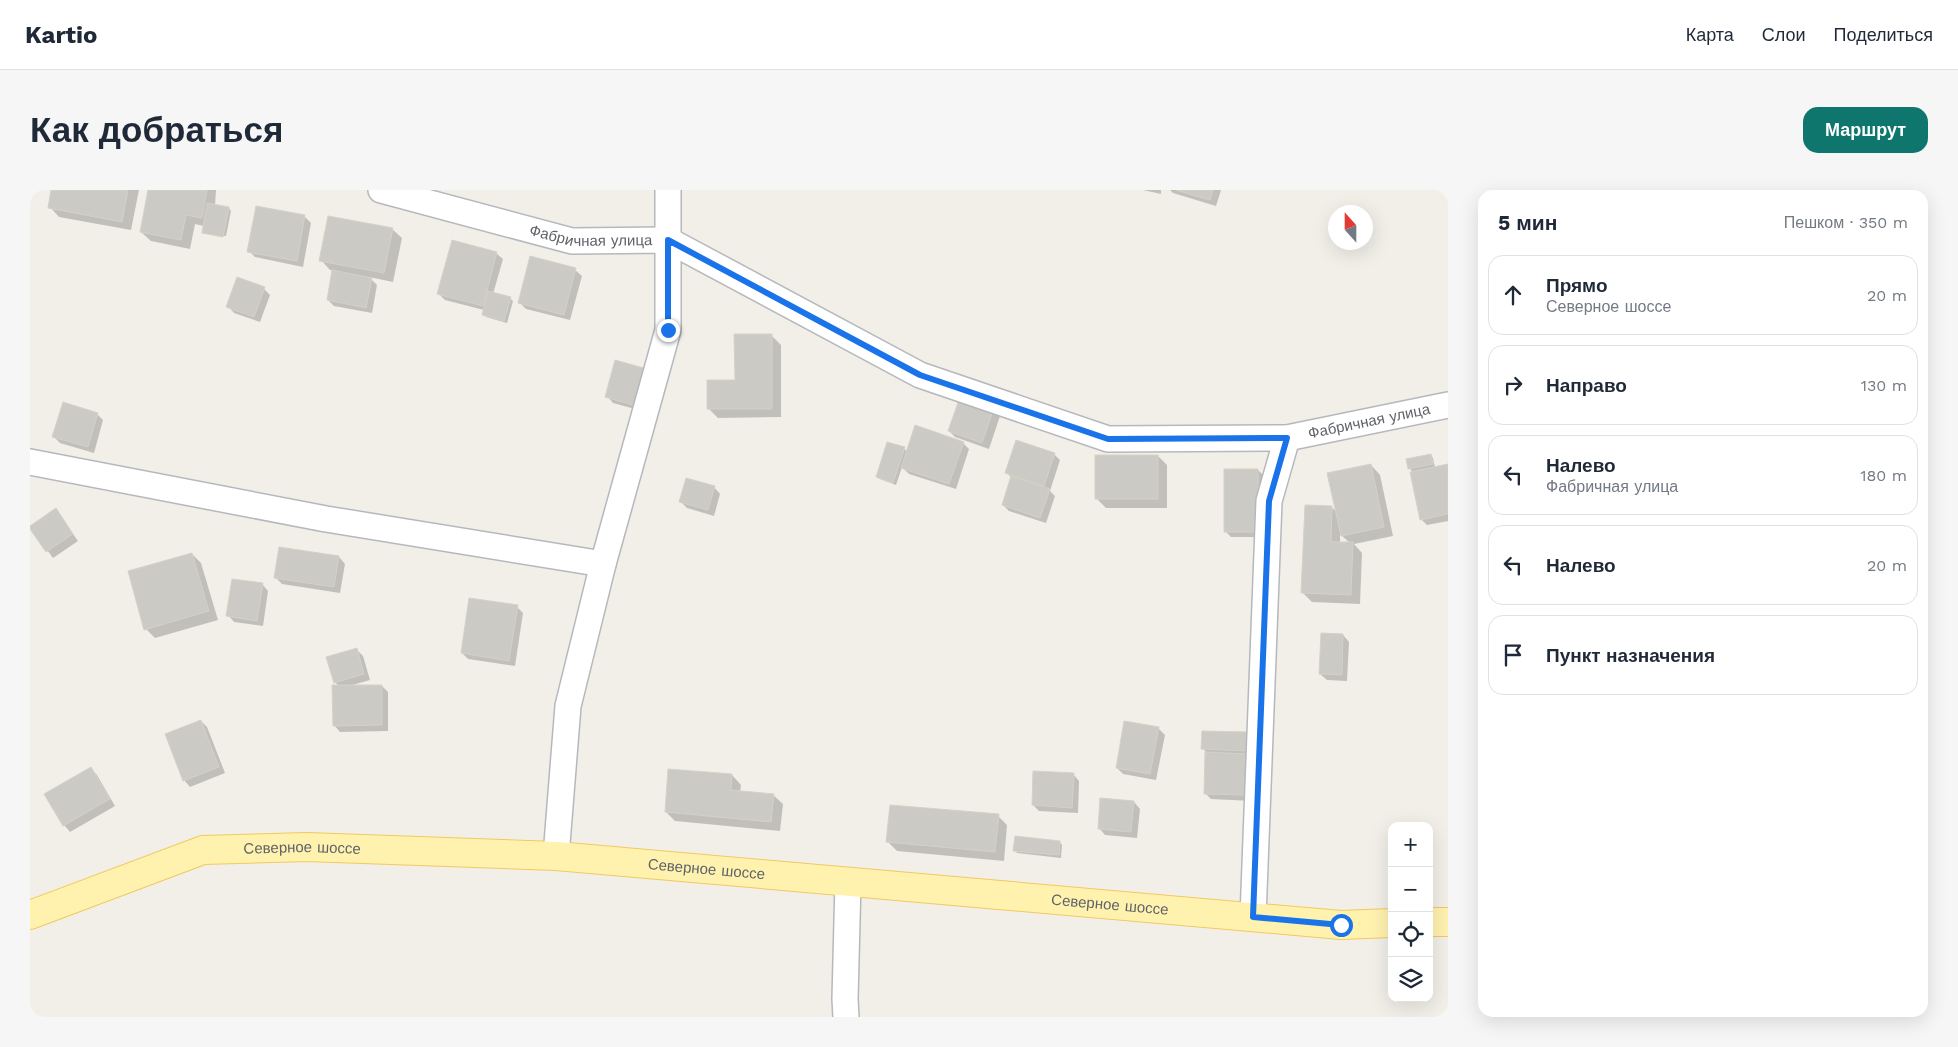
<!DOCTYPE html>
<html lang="ru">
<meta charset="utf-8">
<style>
:root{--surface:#fff;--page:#f6f6f7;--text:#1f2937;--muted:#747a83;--line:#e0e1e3;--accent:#0f766e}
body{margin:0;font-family:"Work Sans",sans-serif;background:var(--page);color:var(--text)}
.controls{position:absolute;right:15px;bottom:15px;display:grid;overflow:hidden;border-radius:10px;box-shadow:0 5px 20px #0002}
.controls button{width:45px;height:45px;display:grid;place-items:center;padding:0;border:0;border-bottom:1px solid var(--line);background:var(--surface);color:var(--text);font:25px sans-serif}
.compass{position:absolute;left:1298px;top:15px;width:45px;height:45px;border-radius:50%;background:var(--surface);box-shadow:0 5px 20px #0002;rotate:339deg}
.stop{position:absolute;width:15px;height:15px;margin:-11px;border:4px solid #1a73e8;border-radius:50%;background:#fff}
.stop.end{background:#1a73e8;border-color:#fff;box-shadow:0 1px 5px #0008}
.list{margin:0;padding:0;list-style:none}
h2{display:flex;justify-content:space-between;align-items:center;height:65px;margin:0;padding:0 20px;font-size:21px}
h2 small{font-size:16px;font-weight:400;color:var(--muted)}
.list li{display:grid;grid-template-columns:32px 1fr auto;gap:15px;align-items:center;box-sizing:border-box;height:80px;margin:0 10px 10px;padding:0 10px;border:1px solid var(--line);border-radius:15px}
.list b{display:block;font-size:19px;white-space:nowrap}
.list p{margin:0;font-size:16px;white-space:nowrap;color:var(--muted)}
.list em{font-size:16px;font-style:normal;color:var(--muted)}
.icon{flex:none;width:28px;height:28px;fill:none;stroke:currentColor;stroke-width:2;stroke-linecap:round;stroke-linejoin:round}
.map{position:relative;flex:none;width:1418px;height:827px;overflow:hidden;border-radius:15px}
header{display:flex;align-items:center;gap:30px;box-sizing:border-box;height:70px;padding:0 25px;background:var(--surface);border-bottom:1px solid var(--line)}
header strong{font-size:24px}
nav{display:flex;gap:28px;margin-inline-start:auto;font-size:18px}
.intro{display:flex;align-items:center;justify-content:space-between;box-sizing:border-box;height:120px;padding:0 30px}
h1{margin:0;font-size:35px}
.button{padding:12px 22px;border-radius:15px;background:var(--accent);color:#fff;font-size:18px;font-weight:700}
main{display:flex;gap:30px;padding:0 30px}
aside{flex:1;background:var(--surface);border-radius:15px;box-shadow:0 5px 20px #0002}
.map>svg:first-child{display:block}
.shadow{fill:#0003;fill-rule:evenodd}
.building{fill:#cccac5;stroke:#d6d1c6}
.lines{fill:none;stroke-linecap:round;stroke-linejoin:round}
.minor-casing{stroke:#b5b8bc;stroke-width:28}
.major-casing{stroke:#f2c960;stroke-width:30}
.minor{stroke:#fff;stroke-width:25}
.major{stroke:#fff2af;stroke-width:28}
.route{stroke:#1a73e8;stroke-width:6}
.labels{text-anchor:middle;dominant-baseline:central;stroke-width:4;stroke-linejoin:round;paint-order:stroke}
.street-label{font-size:15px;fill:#5f6368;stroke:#fff}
</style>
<header>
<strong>Kartio</strong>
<nav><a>Карта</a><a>Слои</a><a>Поделиться</a></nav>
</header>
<div class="intro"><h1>Как добраться</h1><a class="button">Маршрут</a></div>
<main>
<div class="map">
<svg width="1418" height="827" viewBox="0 0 1418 827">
<rect width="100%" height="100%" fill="#f1efe8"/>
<!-- shadow -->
<g class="shadow">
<polygon points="23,0 109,0 101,40 29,27 20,17"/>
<polygon points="119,0 186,0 185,16 199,18 201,21 196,46 175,42 175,44 173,42 174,36 165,34 160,59 121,51 111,42"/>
<polygon points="1113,0 1131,0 1131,4"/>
<polygon points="1140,0 1191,0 1186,16 1143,3"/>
<polygon points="274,26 281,33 273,77 225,67 219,61"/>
<polygon points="362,39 372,48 363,92 339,87 347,95 342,123 304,116 298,110 303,80 300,80 291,70"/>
<polygon points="466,63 473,69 463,104 480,108 483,111 477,133 456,127 453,124 454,120 415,110 409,104"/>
<polygon points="545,80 552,86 540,130 496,119 489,112"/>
<polygon points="234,99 240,105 230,132 204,123 198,116"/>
<polygon points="742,146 751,155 751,227 688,228 678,218 706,191"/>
<polygon points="586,171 623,224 583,213 577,206"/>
<polygon points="964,219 970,226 959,259 925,247 919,241"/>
<polygon points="67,224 73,230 64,263 30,253 24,247"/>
<polygon points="933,253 939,259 926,299 879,284 872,277 866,295 850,289 847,286 874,259 878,262"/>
<polygon points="1024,264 1030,270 1020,301 1025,306 1016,333 979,321 973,315 982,288 976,282"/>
<polygon points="1401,265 1403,268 1405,278 1418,275 1418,331 1397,335 1391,329 1383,282 1379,278"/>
<polygon points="1128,266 1137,275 1137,318 1076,318 1067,309"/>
<path d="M 1341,275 L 1350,285 L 1363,346 L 1324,354 L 1332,363 L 1330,414 L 1282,412 L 1273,403 L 1301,317 L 1307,322 ZM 1310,344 L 1320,353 L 1310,353 Z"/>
<polygon points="1228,280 1234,286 1234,347 1201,347 1195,341"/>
<polygon points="684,297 690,304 684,326 657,318 651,312"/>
<polygon points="26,320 48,351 23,368 0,337"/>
<polygon points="162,364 171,373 188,430 125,448 116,439"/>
<polygon points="309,367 315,374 310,403 252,394 246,388"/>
<polygon points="232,394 238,401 233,436 204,432 198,425"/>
<polygon points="487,417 493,423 485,476 438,469 432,463"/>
<polygon points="1313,445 1319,452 1317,491 1297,490 1290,484"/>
<polygon points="327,460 333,466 340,490 319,496 352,496 358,502 358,541 310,542 304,535 310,497 305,492"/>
<polygon points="171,531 177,537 195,583 160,597 154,590"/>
<polygon points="1128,538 1135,545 1126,590 1093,584 1087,578"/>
<polygon points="1216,543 1222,550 1223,611 1181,609 1175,603 1176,562 1173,559"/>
<polygon points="61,579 67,585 85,616 40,642 34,635"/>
<polygon points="1043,584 1049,591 1048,623 1009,621 1003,615"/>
<polygon points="702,585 711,595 710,602 743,605 753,614 750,641 645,631 636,622"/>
<polygon points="1104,612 1110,619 1107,648 1075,645 1069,638"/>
<polygon points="968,626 977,635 974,671 867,661 858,652"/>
<polygon points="1030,652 1032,655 1031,668 987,663 985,660"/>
</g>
<!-- building -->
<g class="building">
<polygon points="21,0 98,0 92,32 18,18"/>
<polygon points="118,0 177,0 172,28 156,25 151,50 110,42"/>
<polygon points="1146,0 1183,0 1180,10"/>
<polygon points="177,13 199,17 193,47 172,43"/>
<polygon points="226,16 275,25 267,71 217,62"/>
<polygon points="298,26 363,38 354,83 289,71"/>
<polygon points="422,50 467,62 453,116 407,104"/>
<polygon points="500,66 546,78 534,125 488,113"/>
<polygon points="302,80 342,88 336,118 297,110"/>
<polygon points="207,87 235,97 224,127 196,117"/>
<polygon points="458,101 481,107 474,131 452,125"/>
<polygon points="704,144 742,144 742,219 677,219 677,190 705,190"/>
<polygon points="585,170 628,182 617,219 575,207"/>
<polygon points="930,207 964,218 952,253 918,241"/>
<polygon points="33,212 68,223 58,257 22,247"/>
<polygon points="885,235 934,252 919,294 871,278"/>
<polygon points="986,250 1025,263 1014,296 975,283"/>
<polygon points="857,252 875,257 863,293 846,287"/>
<polygon points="1401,264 1403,274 1378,279 1376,269"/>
<rect x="1065" y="265" width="63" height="44"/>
<polygon points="1341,274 1354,337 1311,346 1297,283"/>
<polygon points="1418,274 1418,324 1390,330 1380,282"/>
<polygon points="1194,279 1228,279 1229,342 1194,342"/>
<polygon points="981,286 1020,299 1010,328 972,315"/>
<polygon points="656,288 685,296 678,320 649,312"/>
<polygon points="1275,315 1302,316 1301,352 1323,352 1321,405 1271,403"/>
<polygon points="26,318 43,344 16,362 0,339 0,336"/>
<polygon points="249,357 309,366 304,397 244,388"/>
<polygon points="162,363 179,421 114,440 98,381"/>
<polygon points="202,389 233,393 227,431 196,426"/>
<polygon points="439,408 488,415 479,471 431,463"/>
<polygon points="1291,443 1313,444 1312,485 1289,484"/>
<polygon points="327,458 334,484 304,493 296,467"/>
<polygon points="302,495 352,495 352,535 303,536"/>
<polygon points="171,530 189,577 153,591 135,544"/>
<polygon points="1094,531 1129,537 1120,584 1086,578"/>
<polygon points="1172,541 1217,542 1216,561 1171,559"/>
<polygon points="1175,562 1219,564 1217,605 1174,604"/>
<polygon points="61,577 80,609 33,636 14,604"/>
<polygon points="638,579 702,584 701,600 744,604 741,632 635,622"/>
<polygon points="1003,581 1044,583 1042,618 1002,615"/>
<polygon points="1070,608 1104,611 1101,642 1068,639"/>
<polygon points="860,615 969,624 965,662 856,652"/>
<polygon points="985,646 1030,651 1029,665 983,661"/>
</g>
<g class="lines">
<!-- minor casing -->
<g class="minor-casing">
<g id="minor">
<path id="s1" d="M 351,0 L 542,51 L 638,50 L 890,185 L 1078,249 L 1257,248 L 1418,215"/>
<polyline points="0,272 296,329 573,374"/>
<polyline points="526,666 538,516 573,374 638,140 638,0"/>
<polyline points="1223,727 1239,311 1257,248"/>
<polyline points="816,827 815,809 818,692"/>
</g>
</g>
<!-- major casing -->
<g class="major-casing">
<g id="major">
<path id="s2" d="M 0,725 L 173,660 L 277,657 L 526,666 L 1311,735 L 1362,733"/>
<polyline points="1399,732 1418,732"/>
</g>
</g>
<!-- minor -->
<use href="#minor" class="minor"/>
<!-- major -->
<use href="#major" class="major"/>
</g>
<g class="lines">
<!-- route -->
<polyline class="route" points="638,140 638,50 890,185 1078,249 1257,248 1239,311 1223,727 1311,735"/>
</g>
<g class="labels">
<!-- street labels -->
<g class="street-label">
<text stroke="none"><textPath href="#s1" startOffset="216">Фабричная улица</textPath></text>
<text stroke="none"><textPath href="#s1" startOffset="1041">Фабричная улица</textPath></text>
<text stroke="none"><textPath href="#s2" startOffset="284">Северное шоссе</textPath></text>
<text stroke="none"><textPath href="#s2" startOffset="689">Северное шоссе</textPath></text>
<text stroke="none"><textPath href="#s2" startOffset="1094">Северное шоссе</textPath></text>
</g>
</g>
</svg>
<div class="controls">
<button>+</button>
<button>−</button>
<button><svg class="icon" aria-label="locate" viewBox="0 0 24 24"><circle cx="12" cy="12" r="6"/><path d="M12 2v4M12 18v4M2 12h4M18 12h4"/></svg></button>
<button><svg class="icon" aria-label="layers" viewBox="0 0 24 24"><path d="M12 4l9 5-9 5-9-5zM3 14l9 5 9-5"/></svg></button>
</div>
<svg class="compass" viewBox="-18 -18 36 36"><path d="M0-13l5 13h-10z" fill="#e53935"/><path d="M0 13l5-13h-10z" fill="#747a83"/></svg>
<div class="stop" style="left:1311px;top:735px"></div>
<div class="stop end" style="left:638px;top:140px"></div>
</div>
<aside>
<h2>5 мин<small>Пешком · 350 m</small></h2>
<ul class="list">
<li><svg class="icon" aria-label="ahead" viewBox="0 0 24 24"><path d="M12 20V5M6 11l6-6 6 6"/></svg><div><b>Прямо</b><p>Северное шоссе</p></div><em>20 m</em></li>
<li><svg class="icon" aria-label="right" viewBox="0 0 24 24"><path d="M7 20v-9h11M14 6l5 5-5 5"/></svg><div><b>Направо</b></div><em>130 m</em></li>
<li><svg class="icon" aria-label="left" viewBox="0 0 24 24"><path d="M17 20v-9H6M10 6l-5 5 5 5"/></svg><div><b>Налево</b><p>Фабричная улица</p></div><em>180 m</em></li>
<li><svg class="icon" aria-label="left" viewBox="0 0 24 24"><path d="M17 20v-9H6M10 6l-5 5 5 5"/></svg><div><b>Налево</b></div><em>20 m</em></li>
<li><svg class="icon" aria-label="arrive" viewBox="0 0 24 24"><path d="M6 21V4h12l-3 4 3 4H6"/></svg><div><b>Пункт назначения</b></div></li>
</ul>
</aside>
</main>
